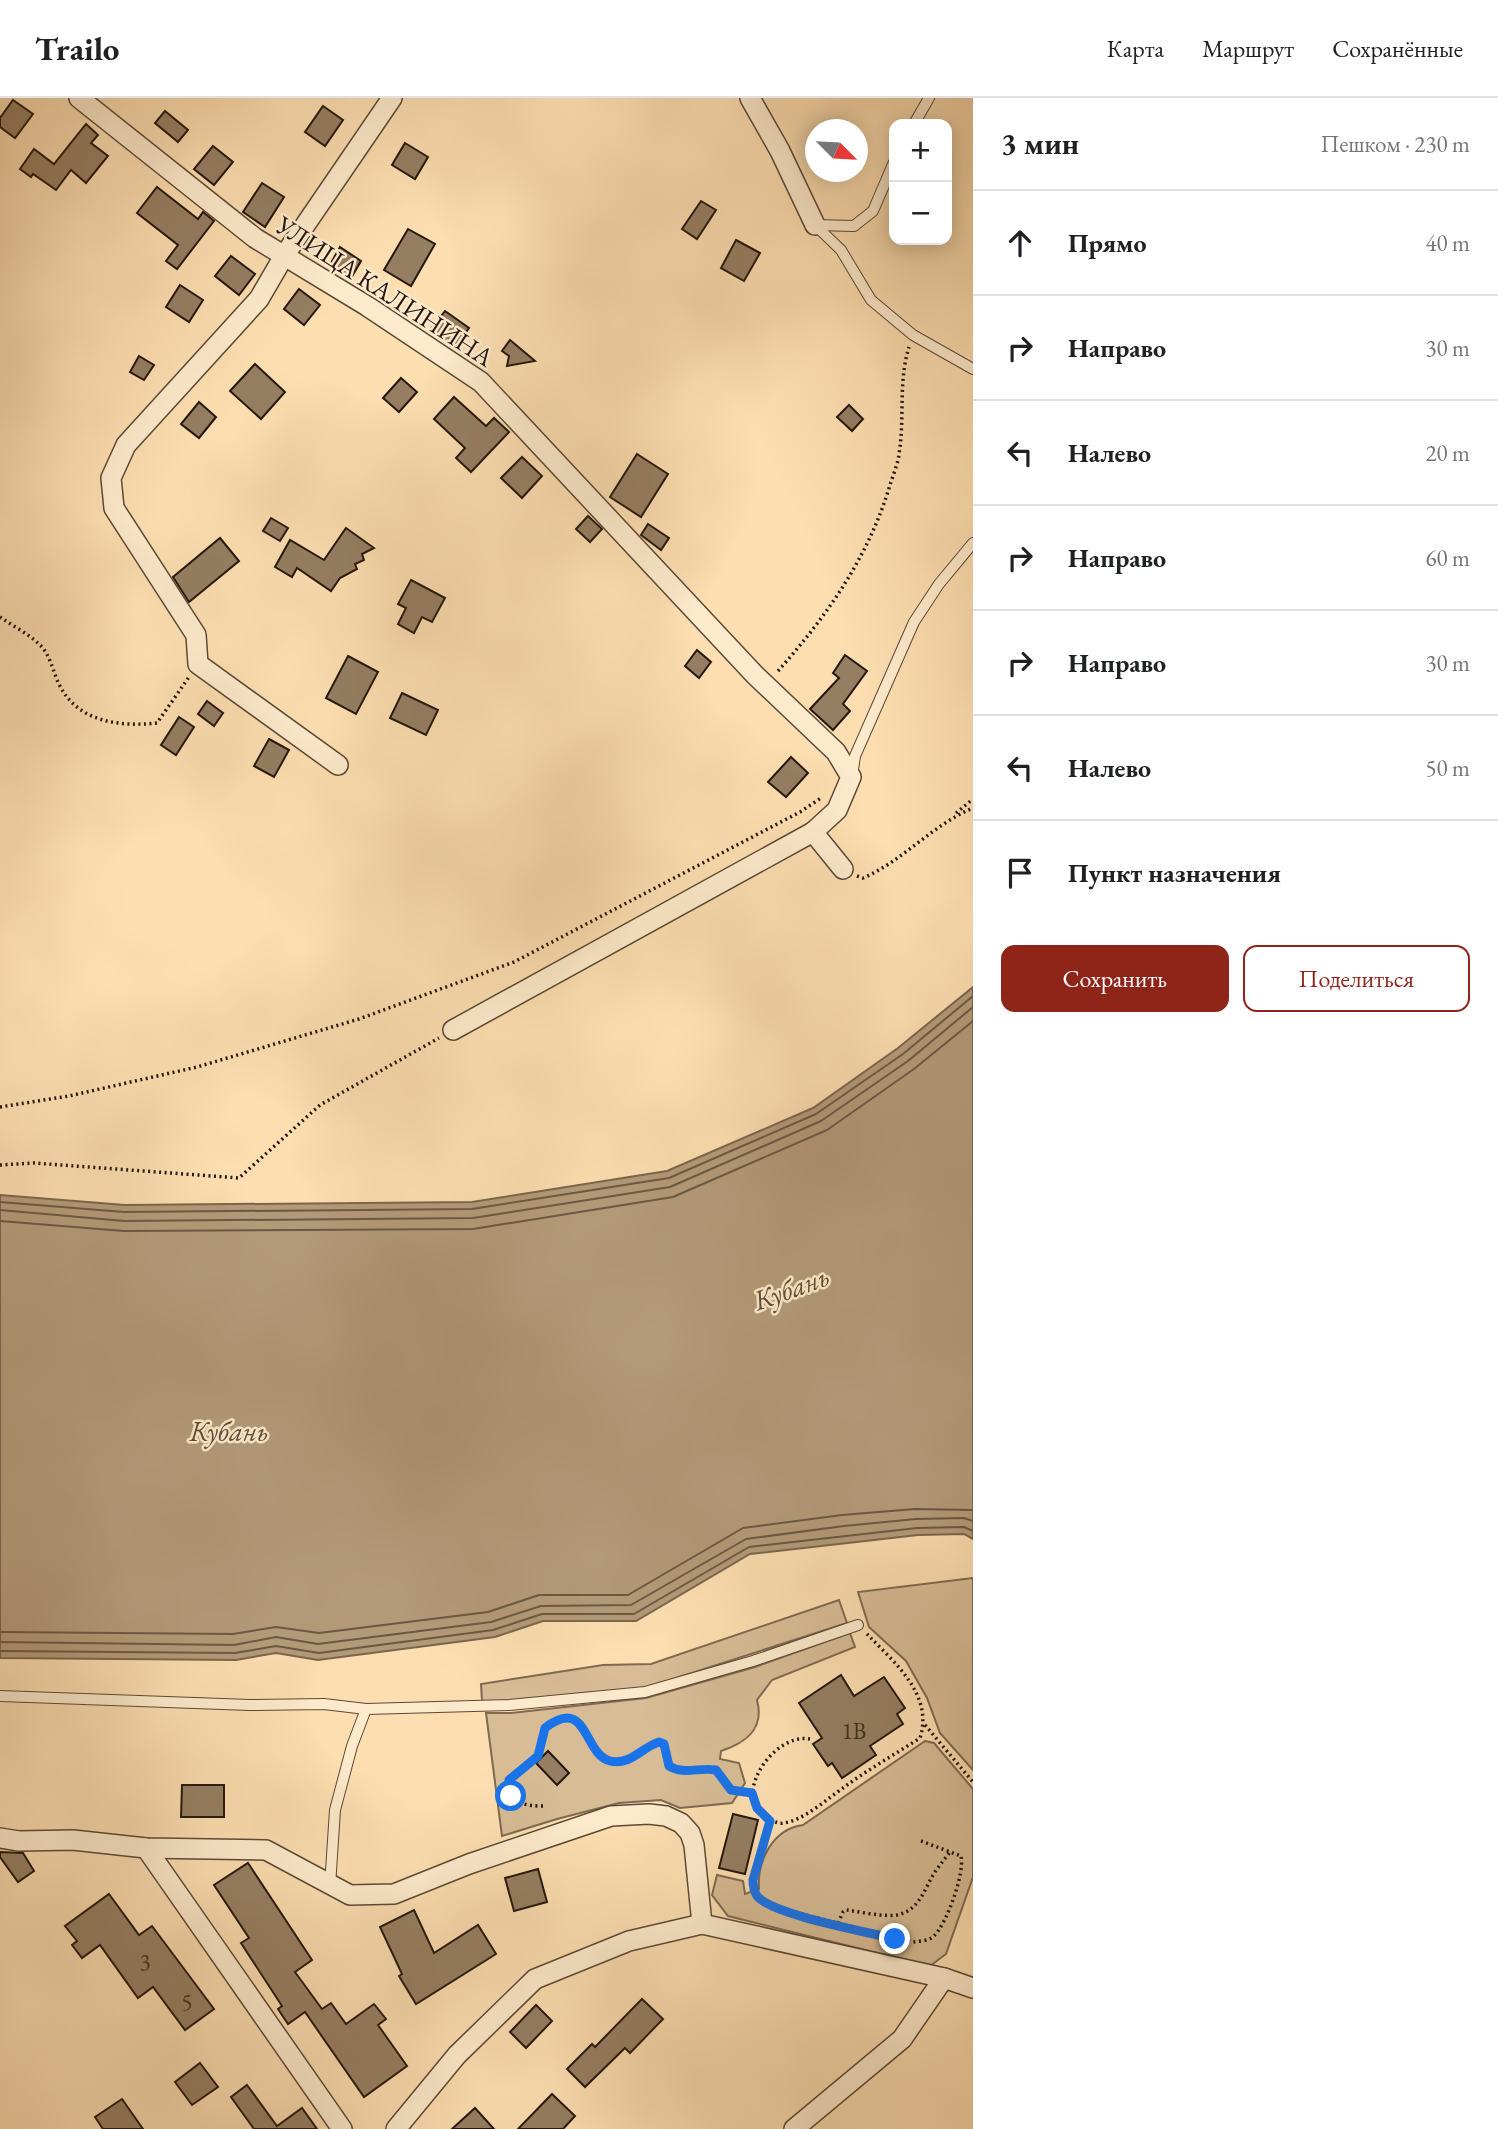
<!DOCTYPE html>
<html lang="ru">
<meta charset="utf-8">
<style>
:root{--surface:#fff;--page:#f2f2f2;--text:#202124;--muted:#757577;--line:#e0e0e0;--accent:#8f2418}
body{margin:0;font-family:"EB Garamond",serif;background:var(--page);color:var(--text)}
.controls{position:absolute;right:21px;top:21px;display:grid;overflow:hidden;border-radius:14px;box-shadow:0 4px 18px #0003}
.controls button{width:63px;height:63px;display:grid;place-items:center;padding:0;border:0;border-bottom:2px solid var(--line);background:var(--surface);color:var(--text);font:35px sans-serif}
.compass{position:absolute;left:805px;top:21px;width:63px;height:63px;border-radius:50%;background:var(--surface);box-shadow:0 4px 18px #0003;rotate:114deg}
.stop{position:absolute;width:21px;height:21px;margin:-16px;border:5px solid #1a73e8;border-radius:50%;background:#fff}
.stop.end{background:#1a73e8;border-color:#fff;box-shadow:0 2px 7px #0008}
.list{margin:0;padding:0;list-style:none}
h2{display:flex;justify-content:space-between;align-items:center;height:91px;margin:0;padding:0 28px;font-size:30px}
h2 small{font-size:23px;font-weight:400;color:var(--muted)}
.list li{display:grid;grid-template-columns:46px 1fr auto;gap:21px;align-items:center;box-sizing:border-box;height:105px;padding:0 28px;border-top:2px solid var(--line)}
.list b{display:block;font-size:26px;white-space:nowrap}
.list em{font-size:23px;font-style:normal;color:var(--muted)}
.actions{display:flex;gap:14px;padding:21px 28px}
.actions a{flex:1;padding:16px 0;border:2px solid var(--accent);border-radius:14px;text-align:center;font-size:24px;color:var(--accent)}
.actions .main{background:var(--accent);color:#fff}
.icon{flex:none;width:38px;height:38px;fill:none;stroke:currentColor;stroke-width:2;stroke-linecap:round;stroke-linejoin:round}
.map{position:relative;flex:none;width:973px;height:2031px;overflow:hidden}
header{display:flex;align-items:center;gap:42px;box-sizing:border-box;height:98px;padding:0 35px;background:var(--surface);border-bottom:2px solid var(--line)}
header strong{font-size:33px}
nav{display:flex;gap:38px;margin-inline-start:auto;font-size:24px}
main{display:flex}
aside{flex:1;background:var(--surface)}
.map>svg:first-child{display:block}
.green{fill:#d7bc95;stroke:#7e6a51;stroke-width:2}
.water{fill:#b39a79;stroke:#7a664e;stroke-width:2}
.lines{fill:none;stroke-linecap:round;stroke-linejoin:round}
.shore{stroke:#6c5843;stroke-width:2}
.building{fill:#957e62;stroke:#25170d;stroke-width:2}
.service-casing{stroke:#5b4936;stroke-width:12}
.minor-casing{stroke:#5b4936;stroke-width:22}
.path{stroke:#25170d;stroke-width:3.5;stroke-dasharray:2 3.5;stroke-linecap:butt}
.service{stroke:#fdeacc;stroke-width:10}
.minor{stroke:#fdeacc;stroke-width:19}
.route{stroke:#1a73e8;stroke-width:9}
.labels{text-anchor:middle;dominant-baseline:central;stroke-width:5;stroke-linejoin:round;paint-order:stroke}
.number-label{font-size:23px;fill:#413122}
.street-label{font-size:26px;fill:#25170d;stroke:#fdeacc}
.water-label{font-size:28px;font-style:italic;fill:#5e4b38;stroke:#fdeacc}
</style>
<header>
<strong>Trailo</strong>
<nav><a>Карта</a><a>Маршрут</a><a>Сохранённые</a></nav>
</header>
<main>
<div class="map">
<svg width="973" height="2031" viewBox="0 0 973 2031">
<rect width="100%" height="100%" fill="#fcdeb1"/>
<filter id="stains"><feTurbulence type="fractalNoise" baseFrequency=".00286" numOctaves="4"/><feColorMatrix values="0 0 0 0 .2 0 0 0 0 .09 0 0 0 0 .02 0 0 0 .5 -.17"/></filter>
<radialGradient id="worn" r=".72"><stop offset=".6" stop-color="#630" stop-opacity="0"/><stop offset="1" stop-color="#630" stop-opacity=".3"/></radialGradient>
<!-- green -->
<g class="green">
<polygon points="973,1480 973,1672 940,1635 927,1600 906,1563 869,1529 858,1494"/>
<polygon points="839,1502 847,1525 642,1591 506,1604 482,1603 481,1586 603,1567 651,1566"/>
<path d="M 850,1535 L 855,1549 L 772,1582 L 757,1602 C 765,1631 746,1645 721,1653 L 720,1661 L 739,1665 L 745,1685 L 732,1705 L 680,1710 L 661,1702 L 619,1705 L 557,1721 L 502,1738 L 486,1615 L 511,1615 L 646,1600 L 755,1569 Z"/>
<path d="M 925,1643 L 934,1645 L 973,1691 L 973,1779 L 946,1856 L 930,1868 L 728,1818 L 712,1797 L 717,1777 L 743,1783 L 745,1796 L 759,1791 C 757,1762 773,1731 803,1727 Z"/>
</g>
<!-- water -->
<polygon class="water" points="973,889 973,1441 964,1436 918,1437 750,1456 636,1523 543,1523 495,1539 318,1562 276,1555 236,1562 0,1560 0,1097 125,1107 472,1104 667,1073 813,1010 898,950"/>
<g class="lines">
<!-- shore -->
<g class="shore">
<polyline points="0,1104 124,1114 472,1111 669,1080 816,1016 903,956 973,898"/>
<polyline points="0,1112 124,1123 473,1120 670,1089 821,1023 908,963 973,909"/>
<polyline points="0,1123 124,1133 473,1131 673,1099 827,1032 914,971 973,923"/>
<polyline points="0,1534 233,1536 276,1529 319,1535 488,1514 539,1497 628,1497 743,1430 842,1417 915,1411 973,1412"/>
<polyline points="0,1544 234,1547 276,1539 318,1546 491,1524 541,1508 631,1507 746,1441 844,1428 916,1421 964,1420 973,1423"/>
<polyline points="0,1553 235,1555 276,1548 319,1555 493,1532 542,1516 634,1516 749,1449 917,1430 964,1429 973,1433"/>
</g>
</g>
<!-- building -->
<g class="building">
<polygon points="13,2 33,16 15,40 0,29 0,20"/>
<polygon points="323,8 343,22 325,48 305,34"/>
<polygon points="165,13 188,32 178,44 155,25"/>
<polygon points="86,26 98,37 91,45 108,58 86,85 71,72 56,92 33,76 31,79 20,71 34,51 54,66"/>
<polygon points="405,45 428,59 415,81 392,67"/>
<polygon points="213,48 233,64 214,87 194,71"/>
<polygon points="262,85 284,99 265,129 243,114"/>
<polygon points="157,89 198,121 203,114 214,123 177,171 166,163 178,147 137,115"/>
<polygon points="701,103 716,112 697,141 682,131"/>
<polygon points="408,131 435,146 411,188 384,172"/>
<polygon points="736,142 760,155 744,183 721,170"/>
<polygon points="340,149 361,163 351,180 330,167"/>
<polygon points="231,158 255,176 239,197 215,178"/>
<polygon points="180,187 203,202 189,224 166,209"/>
<polygon points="299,191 320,207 304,227 284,211"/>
<polygon points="445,213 469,230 455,249 431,231"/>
<polygon points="510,242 535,263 507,268 509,258 502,253"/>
<polygon points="139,258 154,267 144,282 130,274"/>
<polygon points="255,266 285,294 261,321 230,293"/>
<polygon points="401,280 417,294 399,314 383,300"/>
<polygon points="454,299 486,328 494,320 509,334 471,374 456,360 465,350 434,321"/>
<polygon points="199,304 216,319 199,340 181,326"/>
<polygon points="849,307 863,321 852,333 837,319"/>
<polygon points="637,356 668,376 641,419 610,399"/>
<polygon points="522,359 542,378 522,400 501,380"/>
<polygon points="588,418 602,431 590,444 576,431"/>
<polygon points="271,420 288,430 280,443 263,433"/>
<polygon points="648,426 669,440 661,452 641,437"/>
<polygon points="346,430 374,450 362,456 364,462 355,466 357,471 340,480 331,493 297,470 292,479 275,469 290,442 324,462"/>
<polygon points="220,440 239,463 189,504 173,479"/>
<polygon points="411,482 445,500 432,524 422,519 414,535 398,526 406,510 398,506"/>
<polygon points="697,552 711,564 699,580 685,568"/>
<polygon points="845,557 867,573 843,606 850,613 833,632 810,611 839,580 833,575"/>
<polygon points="348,558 378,574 356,616 326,600"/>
<polygon points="402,595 438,612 426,637 390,620"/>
<polygon points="207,603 223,615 214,628 198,616"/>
<polygon points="179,619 194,629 176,657 161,647"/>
<polygon points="269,641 289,652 274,679 254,668"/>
<polygon points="791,659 808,675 786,699 768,684"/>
<polygon points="841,1577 854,1598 884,1579 905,1610 897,1616 903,1626 870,1648 876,1657 842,1680 832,1665 828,1668 813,1646 822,1640 799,1605"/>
<polygon points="548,1653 569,1675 557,1687 536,1665"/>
<polygon points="182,1687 224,1687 224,1719 181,1719"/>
<polygon points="733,1716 758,1722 745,1776 719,1770"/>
<polygon points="0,1754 23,1755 34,1773 18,1784 0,1759"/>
<polygon points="248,1765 312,1862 295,1874 322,1911 331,1905 346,1926 374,1906 386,1921 378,1927 407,1968 364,1999 305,1914 288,1926 278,1911 282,1908 241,1845 249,1840 214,1787"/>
<polygon points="538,1771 547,1804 514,1813 505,1780"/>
<polygon points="109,1796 139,1837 152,1828 214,1911 185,1932 153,1889 138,1900 100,1847 82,1860 72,1847 77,1843 65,1828"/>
<polygon points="414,1812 434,1855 478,1827 496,1856 416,1906 399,1878 402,1876 380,1829"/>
<polygon points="642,1901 663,1921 630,1955 625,1950 585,1989 567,1971 592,1946 595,1949"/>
<polygon points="536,1907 552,1923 526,1950 510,1934"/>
<polygon points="200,1965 218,1989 192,2007 175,1984"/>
<polygon points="247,1987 277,2028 302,2010 317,2031 254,2031 231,1999"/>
<polygon points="552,1996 575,2018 563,2031 518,2031"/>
<polygon points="122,2001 143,2031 103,2031 95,2019"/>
<polygon points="475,2010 494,2031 452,2031"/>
</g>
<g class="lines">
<!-- service casing -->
<g class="service-casing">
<g id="service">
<polyline points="914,26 929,0"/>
<polyline points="815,127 841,152 871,202 913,237 973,271"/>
<polyline points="815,127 854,128 873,113 894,64"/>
<polyline points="852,678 855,658 914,524 939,486 973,445"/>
<polyline points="0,1598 250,1607 324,1606 366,1611 509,1607 645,1594 753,1563 858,1527"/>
<polyline points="330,1788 335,1712 352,1648 366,1611"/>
</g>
</g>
<!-- minor casing -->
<g class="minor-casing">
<g id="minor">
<polyline points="79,0 255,140 367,208 481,284 755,577 836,654 851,679 837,712 813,734 843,771"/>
<polyline points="750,0 780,53 815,127"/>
<polyline points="338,667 198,566 196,537 114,410 111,380 126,347 259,201 284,158 392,0"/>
<polyline points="453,932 813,734"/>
<polyline points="0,1740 19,1743 73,1742 146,1750 266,1752 350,1797 394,1796 469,1766 611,1718 649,1716 666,1718 681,1725 690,1735 694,1747 702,1826"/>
<polyline points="146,1750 342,2031"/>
<polyline points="396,2031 457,1957 535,1881 629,1843 702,1826 944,1880 973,1890"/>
<polyline points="794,2031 902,1941 944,1880"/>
</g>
</g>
<!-- path -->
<g class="path">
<path d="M 0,519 C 13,528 29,536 40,547 C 50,556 53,574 59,586 C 77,624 119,629 157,625 L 189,579"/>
<path d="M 778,573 C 827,518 869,458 890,387 C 893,377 898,366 899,356 C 905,320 898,284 909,249"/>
<polyline points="956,715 973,701"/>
<path d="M 857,778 L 863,780 C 903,763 932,727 973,710"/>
<polyline points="0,1009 69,998 197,969 359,921 514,864 800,714 821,700"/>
<polyline points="0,1067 34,1065 239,1080 320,1007 439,940"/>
<polyline points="925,1627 973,1684"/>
<path d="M 810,1641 C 772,1634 726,1705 772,1723 C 776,1724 779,1726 783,1725 C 803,1723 827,1701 843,1690 C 867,1672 894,1657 920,1640 C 934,1597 894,1564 867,1536"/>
<path d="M 543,1708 C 525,1708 507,1705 509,1682 L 538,1658 L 545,1630 C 588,1598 583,1656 610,1663 C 630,1668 643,1649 659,1644 L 664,1646 L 669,1668 L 681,1673 L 695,1671 L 716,1672 L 731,1692 L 752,1695"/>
<path d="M 770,1723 L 753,1782 L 757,1798 L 774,1809 L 913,1844 C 920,1843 929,1843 934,1838 C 947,1825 965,1775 961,1758 L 921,1743"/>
<path d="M 838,1825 L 843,1814 L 846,1812 C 862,1814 881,1819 897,1817 C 918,1813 924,1793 933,1777 C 938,1769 944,1762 950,1754"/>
</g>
<!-- service -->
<use href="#service" class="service"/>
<!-- minor -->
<use href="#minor" class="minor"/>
</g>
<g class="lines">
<!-- route -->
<path class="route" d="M 511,1698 L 509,1682 L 538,1658 L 545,1630 C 588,1597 583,1656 610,1663 C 630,1668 642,1649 659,1644 L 664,1646 L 669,1668 C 683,1677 700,1669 716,1672 L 731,1692 L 752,1695 L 757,1710 L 770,1723 L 753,1782 C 753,1788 754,1793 757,1798 C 772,1817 869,1834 895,1841"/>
</g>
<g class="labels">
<!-- number labels -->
<g class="number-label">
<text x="854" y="1633">1В</text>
<text x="145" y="1864">3</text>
<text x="187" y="1904">5</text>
</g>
<!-- street labels -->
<g class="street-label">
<text transform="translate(385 193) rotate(33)">УЛИЦА КАЛИНИНА</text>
</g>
<!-- water labels -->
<g class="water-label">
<text transform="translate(791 1190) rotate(-20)">Кубань</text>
<text x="229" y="1333">Кубань</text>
</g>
</g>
<rect width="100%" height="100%" filter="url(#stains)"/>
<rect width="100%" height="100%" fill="url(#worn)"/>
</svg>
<div class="controls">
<button>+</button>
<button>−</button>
</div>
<svg class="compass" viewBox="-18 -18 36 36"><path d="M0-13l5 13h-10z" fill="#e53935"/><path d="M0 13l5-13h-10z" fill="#757577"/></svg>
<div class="stop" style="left:511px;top:1698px"></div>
<div class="stop end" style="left:895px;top:1841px"></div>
</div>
<aside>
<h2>3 мин<small>Пешком · 230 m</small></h2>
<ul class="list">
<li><svg class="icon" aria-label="ahead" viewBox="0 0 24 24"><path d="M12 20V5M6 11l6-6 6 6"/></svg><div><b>Прямо</b></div><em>40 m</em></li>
<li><svg class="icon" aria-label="right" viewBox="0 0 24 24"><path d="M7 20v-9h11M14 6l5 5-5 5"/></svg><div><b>Направо</b></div><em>30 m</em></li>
<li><svg class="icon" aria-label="left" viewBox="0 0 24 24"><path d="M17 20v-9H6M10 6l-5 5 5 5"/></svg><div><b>Налево</b></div><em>20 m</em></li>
<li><svg class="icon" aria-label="right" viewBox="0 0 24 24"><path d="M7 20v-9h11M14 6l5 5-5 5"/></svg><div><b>Направо</b></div><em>60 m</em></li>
<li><svg class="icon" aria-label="right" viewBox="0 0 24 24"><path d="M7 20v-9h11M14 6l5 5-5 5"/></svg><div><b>Направо</b></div><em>30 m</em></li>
<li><svg class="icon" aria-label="left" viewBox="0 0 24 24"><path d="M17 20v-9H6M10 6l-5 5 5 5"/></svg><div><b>Налево</b></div><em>50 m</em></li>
<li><svg class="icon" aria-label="arrive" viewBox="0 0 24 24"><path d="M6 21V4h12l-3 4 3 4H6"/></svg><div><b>Пункт назначения</b></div></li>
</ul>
<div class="actions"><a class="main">Сохранить</a><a>Поделиться</a></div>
</aside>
</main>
